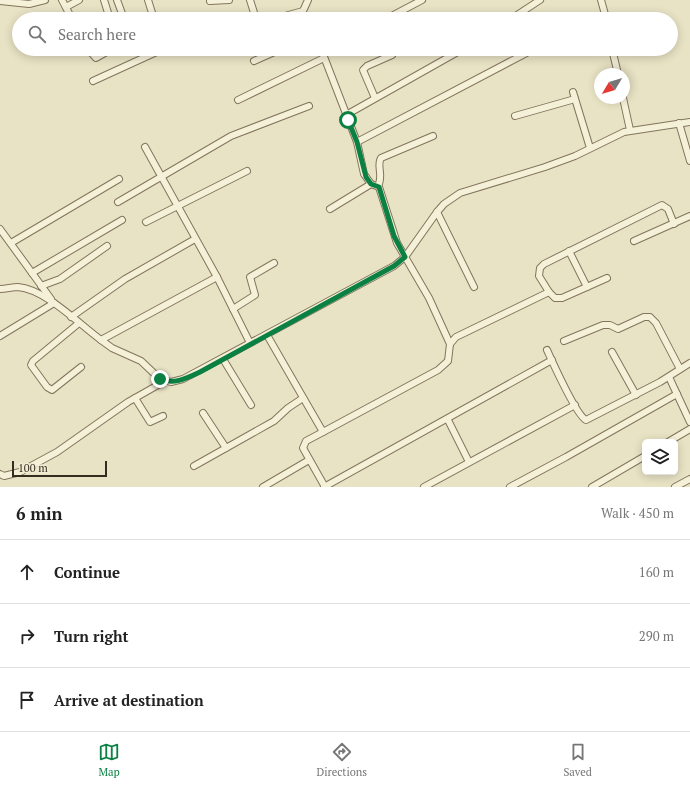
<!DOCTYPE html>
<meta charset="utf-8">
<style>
:root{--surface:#fff;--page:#f6f6f6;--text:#222;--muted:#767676;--line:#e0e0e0;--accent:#0b8043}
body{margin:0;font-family:"PT Serif",serif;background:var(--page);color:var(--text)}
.controls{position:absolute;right:12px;bottom:12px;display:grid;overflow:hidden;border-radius:6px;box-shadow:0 2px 10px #0003}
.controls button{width:36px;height:36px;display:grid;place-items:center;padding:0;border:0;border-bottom:1px solid var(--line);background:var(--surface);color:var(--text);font:20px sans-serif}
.compass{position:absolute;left:594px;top:68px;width:36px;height:36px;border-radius:50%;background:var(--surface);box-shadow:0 2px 10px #0003;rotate:232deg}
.scale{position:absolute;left:12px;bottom:10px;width:95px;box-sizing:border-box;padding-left:4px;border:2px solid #342c1f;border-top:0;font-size:11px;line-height:14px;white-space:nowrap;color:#342c1f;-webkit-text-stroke:3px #f1ecd4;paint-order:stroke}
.stop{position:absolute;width:12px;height:12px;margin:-9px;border:3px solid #0b8043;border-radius:50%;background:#fff}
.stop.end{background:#0b8043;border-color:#fff;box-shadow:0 1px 4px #0008}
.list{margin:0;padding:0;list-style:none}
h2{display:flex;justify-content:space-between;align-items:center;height:52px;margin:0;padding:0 16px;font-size:17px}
h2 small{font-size:13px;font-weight:400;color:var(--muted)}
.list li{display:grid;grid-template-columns:26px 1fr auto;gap:12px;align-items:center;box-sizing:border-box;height:64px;padding:0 16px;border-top:1px solid var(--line)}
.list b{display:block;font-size:15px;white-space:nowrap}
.list em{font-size:13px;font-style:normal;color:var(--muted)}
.icon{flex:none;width:22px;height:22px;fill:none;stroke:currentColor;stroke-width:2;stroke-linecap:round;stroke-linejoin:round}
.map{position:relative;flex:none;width:690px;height:487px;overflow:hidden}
.search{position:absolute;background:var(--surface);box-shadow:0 2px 10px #0003;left:12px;right:12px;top:12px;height:44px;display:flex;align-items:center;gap:10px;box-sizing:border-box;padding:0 14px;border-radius:22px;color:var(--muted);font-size:15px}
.sheet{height:244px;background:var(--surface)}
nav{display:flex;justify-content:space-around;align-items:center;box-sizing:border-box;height:56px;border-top:1px solid var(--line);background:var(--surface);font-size:11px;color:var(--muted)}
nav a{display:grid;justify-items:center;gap:2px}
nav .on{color:var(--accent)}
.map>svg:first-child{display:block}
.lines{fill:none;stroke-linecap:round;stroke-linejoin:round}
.street-casing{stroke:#82755d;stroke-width:8}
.street{stroke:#f5f0d8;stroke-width:6}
.route{stroke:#0b8043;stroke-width:5}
</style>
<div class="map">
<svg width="690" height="487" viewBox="0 0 690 487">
<rect width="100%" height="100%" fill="#e9e3c5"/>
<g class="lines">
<!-- street casing -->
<g class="street-casing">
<g id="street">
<polyline points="62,0 72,19"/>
<polyline points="104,0 110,19"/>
<polyline points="117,0 124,19"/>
<polyline points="148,0 154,19"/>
<polyline points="250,0 256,19"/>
<polyline points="601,0 606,18"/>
<polyline points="0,1 29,4 45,0"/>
<polyline points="210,1 229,0"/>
<polyline points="66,7 79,0"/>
<polyline points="274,19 303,11 308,0"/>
<polyline points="386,19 422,0"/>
<polyline points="511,19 540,0"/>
<polyline points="88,49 96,58 112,49"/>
<polyline points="321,49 357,142 364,174 371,184 379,187 397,243 429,298 450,344"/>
<polyline points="612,49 618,74"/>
<polyline points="254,61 281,49"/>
<polyline points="93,81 163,49"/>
<polyline points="573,92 590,148"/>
<polyline points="375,98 363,70 367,66 392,55"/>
<polyline points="623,98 630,130"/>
<polyline points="238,100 324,58"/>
<polyline points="346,115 463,49"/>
<polyline points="515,116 575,99"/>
<polyline points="679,123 690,161"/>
<polyline points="357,142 534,49"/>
<polyline points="145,147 217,277"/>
<path d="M 378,186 C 384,175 376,166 381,158 L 433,136"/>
<polyline points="118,202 231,136 309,106"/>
<polyline points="330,209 371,184"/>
<polyline points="437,212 474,287"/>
<polyline points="146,222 247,171"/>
<polyline points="0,229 51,299"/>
<polyline points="634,241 690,216"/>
<polyline points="11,243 119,179"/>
<polyline points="569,251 587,287"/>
<polyline points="32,273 122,220"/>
<polyline points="41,286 60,279 107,246"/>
<path d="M 0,289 C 6,289 12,287 18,287 C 45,289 79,324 101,340"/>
<polyline points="549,292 555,298 562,298 607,278"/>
<polyline points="233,309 255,295 250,277 274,263"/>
<polyline points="71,317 125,279 195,239"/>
<polyline points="79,323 33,361 31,365 47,387 52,390 81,367"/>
<polyline points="267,335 323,432 438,370 448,361 450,344 456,337 549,292 539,276 540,268 544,264 662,205 668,209 674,224"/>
<polyline points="0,336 54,303"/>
<polyline points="564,341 603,325 610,325 618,329 644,317 650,317 656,323 680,369"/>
<polyline points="250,343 217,277 101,340 112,348 141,361 160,379 171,382 183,379 394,266 405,257 437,212 444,204 460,193 545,167 575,156 624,132 690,122"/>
<path d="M 547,350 C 553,363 576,415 586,420 L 660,382 L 690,363"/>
<polyline points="612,352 636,395"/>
<polyline points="223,359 251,405"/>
<polyline points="669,377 690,422"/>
<polyline points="135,398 150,422 163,416"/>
<polyline points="203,413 226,448"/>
<polyline points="448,420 469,462"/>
<polyline points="323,432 306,441 303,448 325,487"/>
<polyline points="668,442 690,429"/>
<polyline points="194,466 274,421 288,408 303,398"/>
<polyline points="0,474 4,476 20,472 57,452 128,402 165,381"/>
<polyline points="263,487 309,460"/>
<polyline points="324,487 552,360"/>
<polyline points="424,487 575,405"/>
<polyline points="510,487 566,457 677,394"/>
<polyline points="592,487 645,456"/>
<polyline points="675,487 690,479"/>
</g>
</g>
<!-- street -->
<use href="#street" class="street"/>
</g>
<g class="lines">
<!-- route -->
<path class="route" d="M 160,379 C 174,385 187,378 200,372 L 394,266 L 405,257 L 394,236 L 379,187 L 371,184 L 366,177 L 357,142 L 348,120"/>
</g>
</svg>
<div class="controls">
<button><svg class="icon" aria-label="layers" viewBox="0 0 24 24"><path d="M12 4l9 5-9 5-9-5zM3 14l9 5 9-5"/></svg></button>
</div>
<svg class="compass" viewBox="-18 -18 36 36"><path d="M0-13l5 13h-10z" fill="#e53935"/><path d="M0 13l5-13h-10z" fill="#767676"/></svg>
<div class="scale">100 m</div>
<div class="stop" style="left:348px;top:120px"></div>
<div class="stop end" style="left:160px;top:379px"></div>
<div class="search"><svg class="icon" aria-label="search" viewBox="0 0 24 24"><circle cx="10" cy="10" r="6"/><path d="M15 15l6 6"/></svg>Search here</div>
</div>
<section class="sheet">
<h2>6 min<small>Walk · 450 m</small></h2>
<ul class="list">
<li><svg class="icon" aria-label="ahead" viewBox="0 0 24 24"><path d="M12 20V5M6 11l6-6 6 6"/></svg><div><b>Continue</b></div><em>160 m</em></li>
<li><svg class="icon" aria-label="right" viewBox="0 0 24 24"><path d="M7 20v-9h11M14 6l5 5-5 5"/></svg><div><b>Turn right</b></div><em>290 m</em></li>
<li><svg class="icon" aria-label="arrive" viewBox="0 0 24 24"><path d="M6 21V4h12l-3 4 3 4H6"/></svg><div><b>Arrive at destination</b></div></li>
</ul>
</section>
<nav>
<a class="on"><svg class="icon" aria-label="map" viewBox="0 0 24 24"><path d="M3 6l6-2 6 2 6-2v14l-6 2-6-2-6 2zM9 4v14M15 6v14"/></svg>Map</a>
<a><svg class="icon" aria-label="directions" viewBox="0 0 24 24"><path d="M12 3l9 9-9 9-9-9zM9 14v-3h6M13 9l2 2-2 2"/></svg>Directions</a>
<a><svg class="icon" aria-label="saved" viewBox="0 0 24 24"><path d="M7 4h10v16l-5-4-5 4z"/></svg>Saved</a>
</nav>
